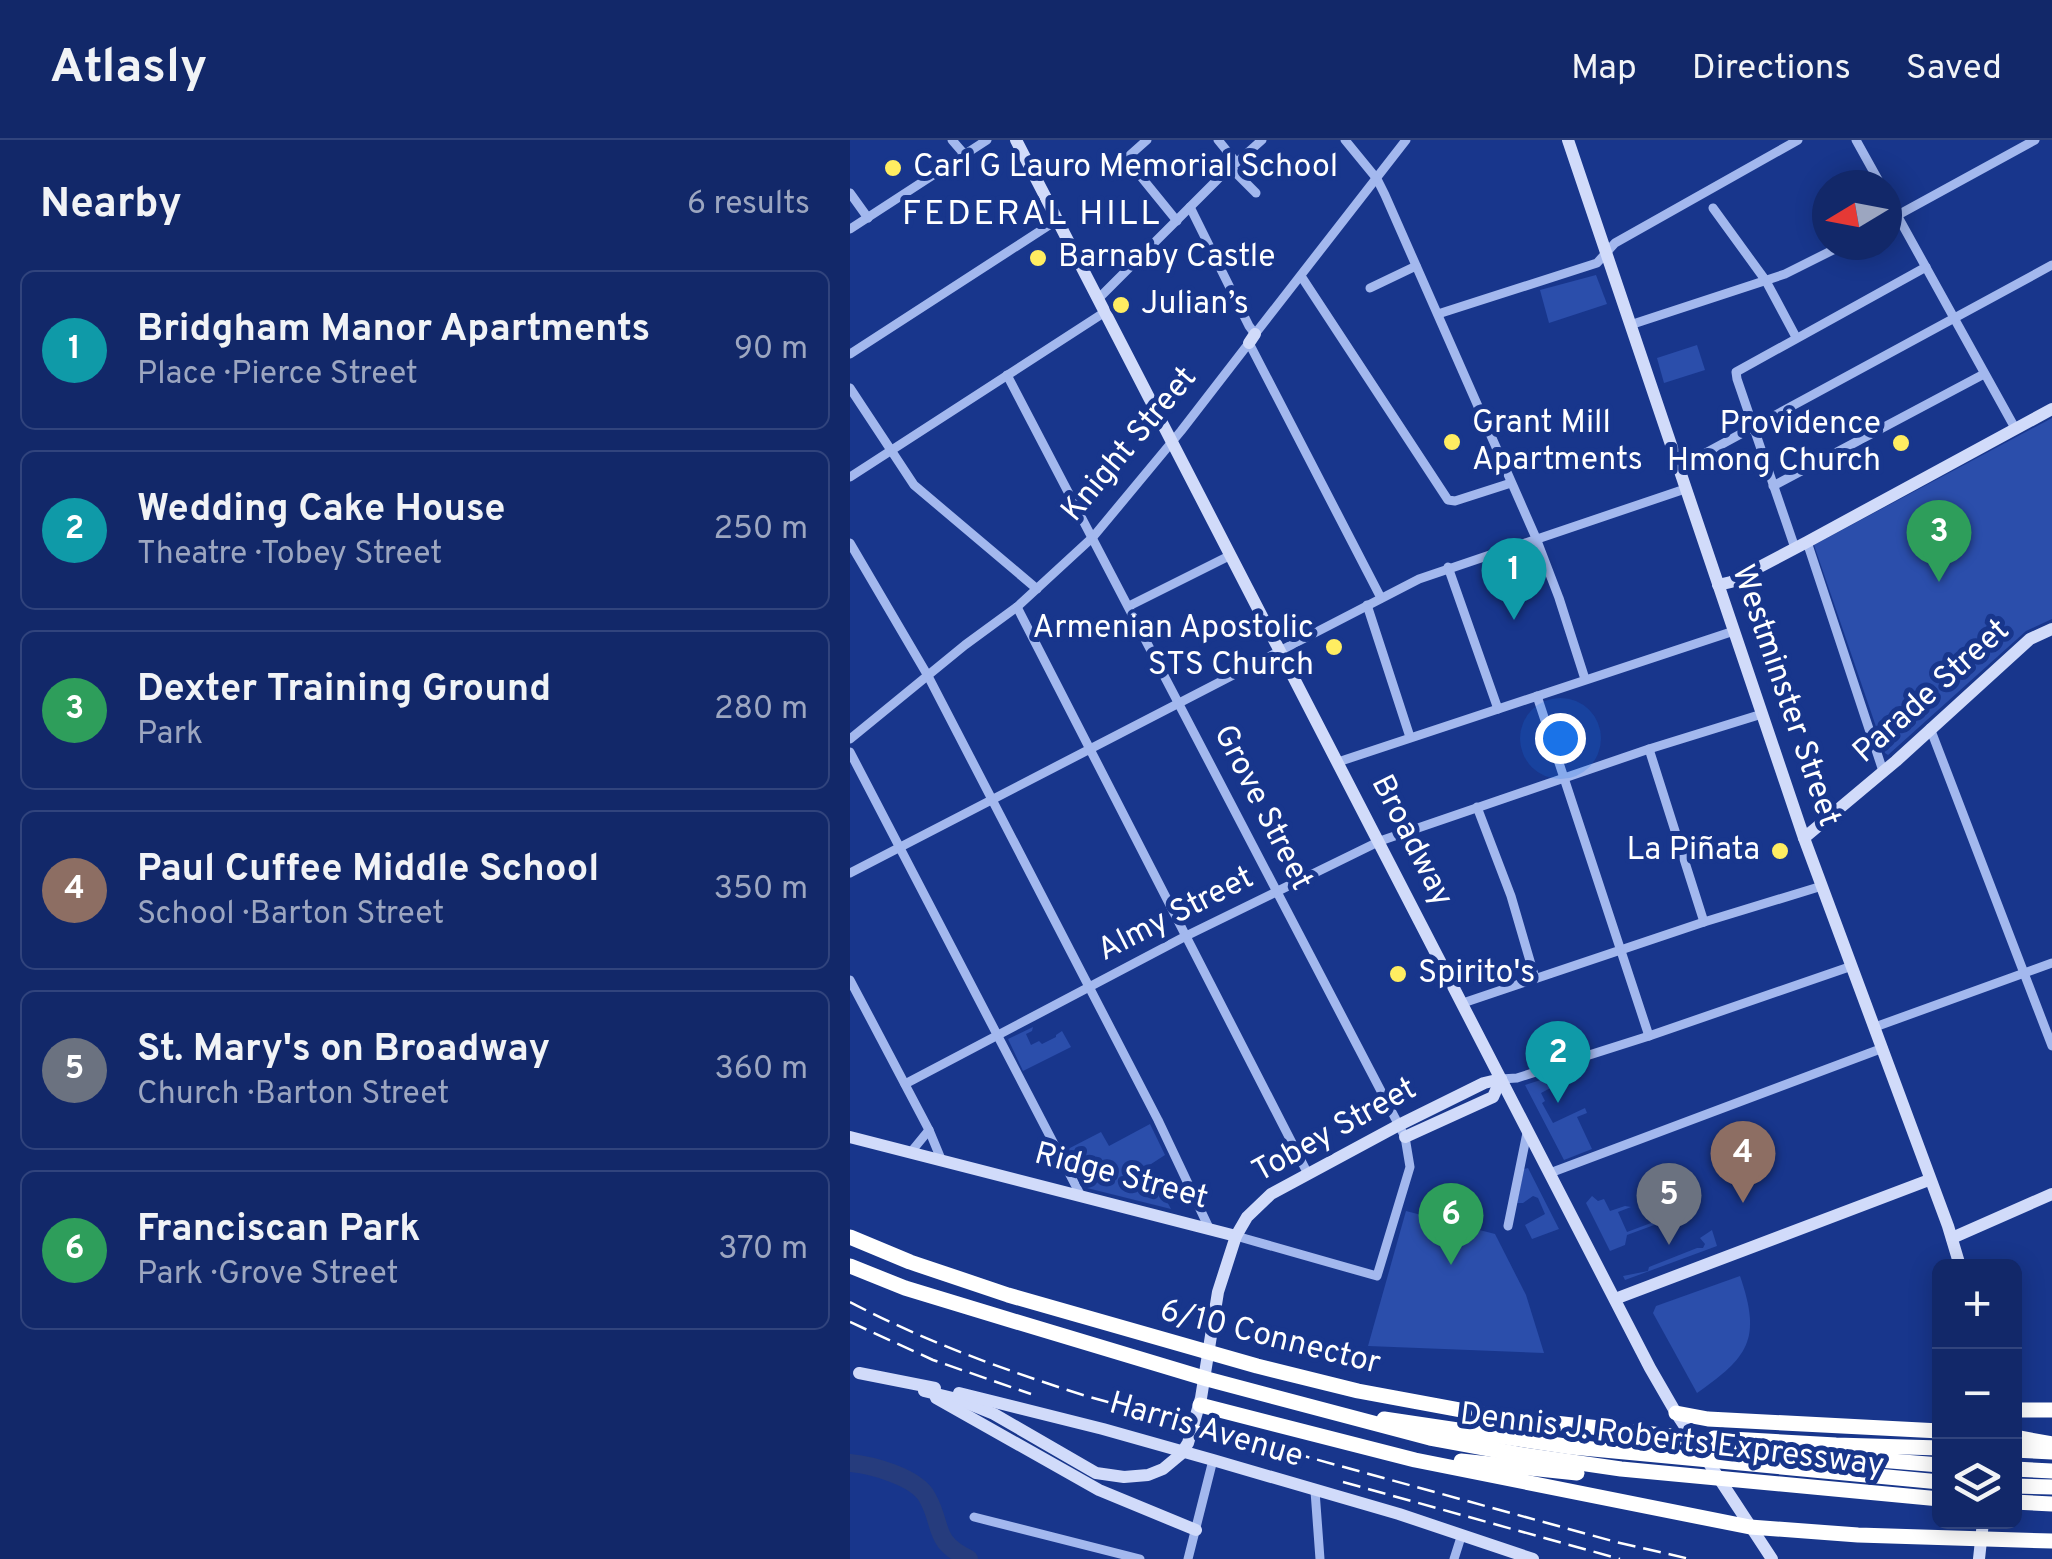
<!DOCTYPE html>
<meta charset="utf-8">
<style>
:root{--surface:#122869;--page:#1f3471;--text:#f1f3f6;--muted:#9ca6c0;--line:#31447d;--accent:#8c9099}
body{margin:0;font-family:Overpass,sans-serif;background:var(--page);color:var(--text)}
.controls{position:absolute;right:30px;bottom:30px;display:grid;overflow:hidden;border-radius:15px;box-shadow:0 5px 25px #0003}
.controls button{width:90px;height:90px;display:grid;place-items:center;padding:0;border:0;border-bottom:2px solid var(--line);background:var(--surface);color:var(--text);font:50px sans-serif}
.compass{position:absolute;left:962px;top:30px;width:90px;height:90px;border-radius:50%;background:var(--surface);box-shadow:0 5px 25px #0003;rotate:260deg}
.you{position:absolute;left:710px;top:598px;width:35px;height:35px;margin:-25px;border:8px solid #fff;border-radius:50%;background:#1a73e8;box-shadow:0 0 0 15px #1a73e833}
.badge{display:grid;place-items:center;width:65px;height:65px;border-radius:50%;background:var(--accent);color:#fff;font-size:32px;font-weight:700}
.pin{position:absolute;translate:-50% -82px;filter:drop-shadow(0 2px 5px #0008)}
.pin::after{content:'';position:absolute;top:52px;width:35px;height:30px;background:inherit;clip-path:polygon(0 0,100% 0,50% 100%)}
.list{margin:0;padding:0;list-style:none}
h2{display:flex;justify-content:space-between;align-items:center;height:130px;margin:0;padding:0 40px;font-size:42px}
h2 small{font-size:32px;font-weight:400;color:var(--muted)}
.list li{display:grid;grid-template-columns:65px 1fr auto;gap:30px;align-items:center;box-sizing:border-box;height:160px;margin:0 20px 20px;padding:0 20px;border:2px solid var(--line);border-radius:15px}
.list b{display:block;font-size:38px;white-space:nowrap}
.list p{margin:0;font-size:32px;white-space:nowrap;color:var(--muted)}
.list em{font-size:32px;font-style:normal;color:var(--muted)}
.icon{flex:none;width:55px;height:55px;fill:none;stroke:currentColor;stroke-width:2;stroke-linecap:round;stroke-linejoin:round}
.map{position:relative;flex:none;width:1202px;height:1419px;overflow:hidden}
header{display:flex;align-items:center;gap:60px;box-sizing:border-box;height:140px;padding:0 50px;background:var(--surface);border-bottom:2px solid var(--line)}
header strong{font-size:48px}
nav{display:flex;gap:55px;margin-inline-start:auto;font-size:35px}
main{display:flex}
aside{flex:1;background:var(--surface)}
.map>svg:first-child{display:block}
.green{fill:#2b4eab}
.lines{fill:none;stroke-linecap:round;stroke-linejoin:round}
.river{stroke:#263c7d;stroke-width:18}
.street{stroke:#a3b8ee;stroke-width:9}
.secondary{stroke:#d1dbfa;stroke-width:12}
.highway{stroke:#fff;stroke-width:15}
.rail{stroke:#fff;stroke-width:2.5;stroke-dasharray:18 8;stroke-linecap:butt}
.poi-dot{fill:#ffed61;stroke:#18368c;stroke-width:4}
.labels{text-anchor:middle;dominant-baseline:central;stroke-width:10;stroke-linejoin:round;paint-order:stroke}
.poi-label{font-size:32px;fill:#fff;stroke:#18368c;text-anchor:start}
.street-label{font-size:32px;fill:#fff;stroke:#18368c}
.neighbourhood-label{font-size:35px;letter-spacing:2.5px;fill:#fff;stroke:#18368c}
</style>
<header>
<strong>Atlasly</strong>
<nav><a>Map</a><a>Directions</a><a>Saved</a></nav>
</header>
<main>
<aside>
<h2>Nearby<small>6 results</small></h2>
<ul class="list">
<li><span class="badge" style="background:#0f9aa8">1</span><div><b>Bridgham Manor Apartments</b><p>Place · Pierce Street</p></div><em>90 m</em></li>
<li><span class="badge" style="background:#0f9aa8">2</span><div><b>Wedding Cake House</b><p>Theatre · Tobey Street</p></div><em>250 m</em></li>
<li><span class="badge" style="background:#2e9e5b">3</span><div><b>Dexter Training Ground</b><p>Park</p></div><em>280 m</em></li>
<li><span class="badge" style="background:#8d6e63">4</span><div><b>Paul Cuffee Middle School</b><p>School · Barton Street</p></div><em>350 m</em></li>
<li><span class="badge" style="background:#6b7280">5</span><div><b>St. Mary's on Broadway</b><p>Church · Barton Street</p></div><em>360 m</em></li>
<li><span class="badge" style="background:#2e9e5b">6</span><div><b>Franciscan Park</b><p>Park · Grove Street</p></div><em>370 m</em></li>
</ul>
</aside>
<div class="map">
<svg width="1202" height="1419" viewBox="0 0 1202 1419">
<rect width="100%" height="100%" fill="#18368c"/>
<!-- green -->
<g class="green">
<polygon points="746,135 757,164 699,183 690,150"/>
<polygon points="847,205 855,230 814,243 807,218"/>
<polygon points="1202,278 1202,479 1176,491 1038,615 1035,613 964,405"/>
<polygon points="183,887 182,891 176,894 181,905 189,901 192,904 206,897 206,895 212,891 221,907 173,931 158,899"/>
<polygon points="703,936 708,944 691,953 695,961 692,963 703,983 735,968 737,973 727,977 742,1009 714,1020 675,945"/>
<polygon points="300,984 315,1015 298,1026 321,1069 233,1047 216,1010 251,992 259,1006"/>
<polygon points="678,1028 709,1089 682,1099 675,1085 695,1074 688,1058 683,1056 673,1063 667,1063 674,1029"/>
<polygon points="742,1056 748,1061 754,1059 760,1071 775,1066 781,1067 768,1072 777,1092 801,1083 797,1072 801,1072 805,1080 804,1073 812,1072 815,1078 836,1070 837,1073 777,1095 775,1105 760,1111 736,1063"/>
<polygon points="556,1071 645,1094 676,1155 694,1213 518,1206"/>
<polygon points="862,1090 867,1106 775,1140 773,1136 798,1131 799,1127 847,1108 853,1108 855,1104 850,1098"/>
<path d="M 890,1136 C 912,1200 898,1217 847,1253 L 803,1173 L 806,1166 Z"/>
</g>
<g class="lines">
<!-- river -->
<path class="river" d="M 0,1323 C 22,1325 66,1337 77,1357 C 94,1387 81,1400 119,1419"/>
<!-- street -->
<g class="street">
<polyline points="102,0 115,15"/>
<polyline points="297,0 280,15 279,22 327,81"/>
<polyline points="368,0 386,22"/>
<polyline points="495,0 527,39 535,55 686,398 709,458 735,539"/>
<polyline points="1006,0 1031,45"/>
<polyline points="381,28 406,53"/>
<polyline points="0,53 18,78"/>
<polyline points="1037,57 1165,288"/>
<polyline points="340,67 399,186 405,194 556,0"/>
<polyline points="863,68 916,141 946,197"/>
<polyline points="1037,81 1185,0"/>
<polyline points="0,89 137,0"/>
<polyline points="451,136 598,360 605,361 661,343"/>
<polyline points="520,148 566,126"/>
<polyline points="248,159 368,39 412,0"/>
<polyline points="588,174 747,123 765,103 948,0"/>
<polyline points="780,185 935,134 993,105"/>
<polyline points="0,214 207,80"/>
<polyline points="157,235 555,997 560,1027 527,1136 386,1096"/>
<polyline points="0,248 64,345 187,449"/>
<polyline points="828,328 1202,125"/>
<polyline points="0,337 255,172"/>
<polyline points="923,346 1134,234"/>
<polyline points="957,402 1033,631"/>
<polyline points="0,403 78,536 308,980 359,1088"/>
<polyline points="945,408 887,239 886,232 1076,127"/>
<polyline points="598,427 648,569"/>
<polyline points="517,465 560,597"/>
<polyline points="279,466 381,415"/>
<polyline points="167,467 458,1034"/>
<polyline points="687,556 799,896"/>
<polyline points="1080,588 1202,906"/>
<polyline points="0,599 115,505 167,467 243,397 331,291 399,203 531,458"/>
<polyline points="799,609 854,782"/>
<polyline points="0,612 230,1054"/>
<polyline points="488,622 884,491"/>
<polyline points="627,667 661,756 685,838"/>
<polyline points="0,733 569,439 835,349"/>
<polyline points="0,840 79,990 91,1019"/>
<polyline points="613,863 854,782 972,746"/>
<polyline points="1025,887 1202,823"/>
<polyline points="651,939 667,938 799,896 1002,826"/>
<polyline points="55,944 336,796 530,701 799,609 912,574"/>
<polyline points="61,1012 79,990"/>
<polyline points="700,1033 1033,908"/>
<polyline points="658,1086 677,993"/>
<polyline points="465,1351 470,1419"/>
<polyline points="124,1377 290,1419"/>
<polyline points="338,1419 363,1320"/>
<polyline points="604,1419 611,1397"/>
</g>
<!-- secondary -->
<g class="secondary">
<polyline points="166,0 800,1228 826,1273 922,1419"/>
<polyline points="718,0 954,698 1098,1086 1110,1126"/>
<polyline points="399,203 405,194"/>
<polyline points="868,445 881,442 957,402 1202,269"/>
<polyline points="954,698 1046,621 1180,499 1202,489"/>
<polyline points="0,997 386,1096"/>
<polyline points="555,997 643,957 651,939"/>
<polyline points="1102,1098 1202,1054"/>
<polyline points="765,1159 1079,1040"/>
<polyline points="9,1233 85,1248"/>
<polyline points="74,1251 107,1259 144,1274 246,1333 274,1337 298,1335 313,1329 331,1314 338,1303 351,1258 368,1152 386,1096 397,1077 421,1054 549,985 634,943 651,939"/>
<polyline points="109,1253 253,1289 363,1320 549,1374 683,1419"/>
<polyline points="86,1258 249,1350 346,1390"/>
<polyline points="1129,1419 1133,1382"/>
</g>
<!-- highway -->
<g class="highway">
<polyline points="0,1097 60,1122 158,1155 407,1226 508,1251 643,1276 839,1298 883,1308 1090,1325"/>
<polyline points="0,1126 55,1148 157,1179 357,1239 580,1298 667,1314 771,1329 1090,1359"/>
<polyline points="350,1265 565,1320 900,1387 1008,1395 1202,1401"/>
<polyline points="1164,1270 1202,1270"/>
<polyline points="826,1273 858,1279 1090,1291"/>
<polyline points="534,1279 722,1307 1090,1342"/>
<polyline points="1164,1297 1202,1304"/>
<polyline points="864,1298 986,1305 1090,1308"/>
<polyline points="1164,1310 1202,1312"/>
<polyline points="611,1321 727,1333"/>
<polyline points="1164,1329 1202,1331"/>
<polyline points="1164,1346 1202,1347"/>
<polyline points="1164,1362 1202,1364"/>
</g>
<!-- rail -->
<g class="rail">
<path d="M 0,1162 C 76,1202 155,1230 236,1256 L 766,1402 L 840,1419"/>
<polyline points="0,1182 83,1220 181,1254"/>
<polyline points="493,1342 770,1419"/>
</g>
</g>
<!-- markers -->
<g class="poi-dot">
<circle cx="43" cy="28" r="10"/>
<circle cx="188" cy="118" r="10"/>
<circle cx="271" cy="165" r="10"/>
<circle cx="602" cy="302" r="10"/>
<circle cx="1051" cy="303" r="10"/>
<circle cx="484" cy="507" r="10"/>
<circle cx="930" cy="711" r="10"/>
<circle cx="548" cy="834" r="10"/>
</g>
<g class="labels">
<!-- poi labels -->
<g class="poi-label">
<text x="63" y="28">Carl G Lauro Memorial School</text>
<text x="208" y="118">Barnaby Castle</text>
<text x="291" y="165">Julian’s</text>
<text x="622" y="284">Grant Mill<tspan x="622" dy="37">Apartments</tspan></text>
<text x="1031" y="285" text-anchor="end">Providence<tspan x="1031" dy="37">Hmong Church</tspan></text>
<text x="464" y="489" text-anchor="end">Armenian Apostolic<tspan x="464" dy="37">STS Church</tspan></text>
<text x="910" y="711" text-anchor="end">La Piñata</text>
<text x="568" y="834">Spirito's</text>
</g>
<!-- street labels -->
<g class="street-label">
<text transform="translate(280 305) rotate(-50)">Knight Street</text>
<text transform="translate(1082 552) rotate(-42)">Parade Street</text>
<text transform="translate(935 556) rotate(71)">Westminster Street</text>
<text transform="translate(412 668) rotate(63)">Grove Street</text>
<text transform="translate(561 701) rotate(63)">Broadway</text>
<text transform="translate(326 775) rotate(-27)">Almy Street</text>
<text transform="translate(485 991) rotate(-29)">Tobey Street</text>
<text transform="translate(271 1037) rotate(15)">Ridge Street</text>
<text transform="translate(420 1198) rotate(14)">6/10 Connector</text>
<text transform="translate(356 1291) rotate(16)">Harris Avenue</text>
<text transform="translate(822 1301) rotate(7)">Dennis J. Roberts Expressway</text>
</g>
<!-- neighbourhood labels -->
<g class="neighbourhood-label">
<text x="182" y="75">FEDERAL HILL</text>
</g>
</g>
</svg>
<div class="controls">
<button>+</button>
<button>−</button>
<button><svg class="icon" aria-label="layers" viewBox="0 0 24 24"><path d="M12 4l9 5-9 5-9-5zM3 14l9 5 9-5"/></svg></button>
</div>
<svg class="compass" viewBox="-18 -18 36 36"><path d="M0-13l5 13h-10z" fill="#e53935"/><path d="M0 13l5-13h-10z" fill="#9ca6c0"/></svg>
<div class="you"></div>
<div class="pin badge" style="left:664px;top:480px;background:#0f9aa8">1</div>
<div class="pin badge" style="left:708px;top:963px;background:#0f9aa8">2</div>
<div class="pin badge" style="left:1089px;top:442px;background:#2e9e5b">3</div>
<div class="pin badge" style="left:893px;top:1063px;background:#8d6e63">4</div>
<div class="pin badge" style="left:819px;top:1105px;background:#6b7280">5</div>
<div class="pin badge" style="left:601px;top:1125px;background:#2e9e5b">6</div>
</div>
</main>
